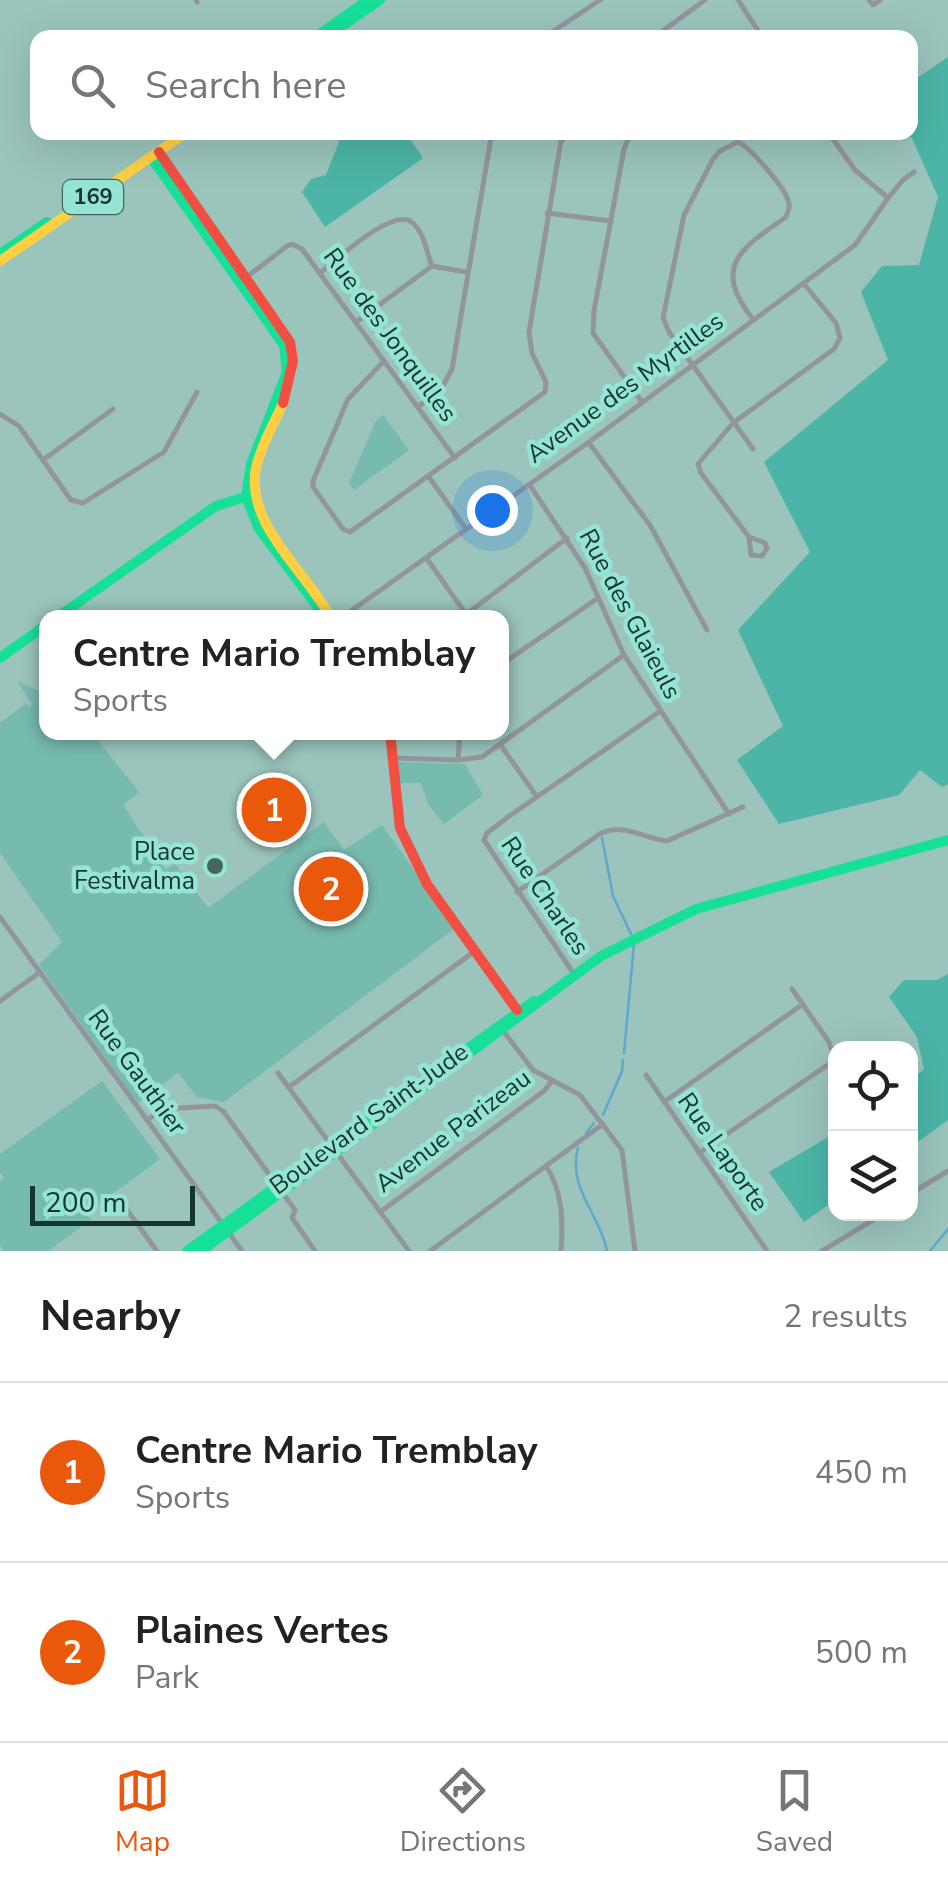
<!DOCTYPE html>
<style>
:root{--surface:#fff;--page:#f6f6f6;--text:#222;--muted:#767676;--line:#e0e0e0;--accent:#ea580c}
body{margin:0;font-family:"Nunito Sans",sans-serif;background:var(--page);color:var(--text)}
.controls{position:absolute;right:30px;bottom:30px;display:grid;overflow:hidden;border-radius:20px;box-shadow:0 10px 40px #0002}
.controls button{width:90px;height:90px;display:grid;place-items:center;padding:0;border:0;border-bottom:2px solid var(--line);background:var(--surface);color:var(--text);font:50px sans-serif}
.scale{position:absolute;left:30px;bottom:25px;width:165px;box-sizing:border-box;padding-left:10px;border:5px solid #153630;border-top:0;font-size:28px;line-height:35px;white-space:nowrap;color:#153630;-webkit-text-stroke:8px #95e4d4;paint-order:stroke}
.you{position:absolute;left:492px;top:510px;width:35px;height:35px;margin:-25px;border:8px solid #fff;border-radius:50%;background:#1a73e8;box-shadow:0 0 0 15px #1a73e833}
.badge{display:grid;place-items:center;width:65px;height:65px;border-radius:50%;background:var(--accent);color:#fff;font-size:32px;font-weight:700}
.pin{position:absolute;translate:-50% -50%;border:5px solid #fff;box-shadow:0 2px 10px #0006}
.popup{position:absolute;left:39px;top:610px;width:470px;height:130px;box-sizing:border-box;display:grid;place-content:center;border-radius:20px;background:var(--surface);filter:drop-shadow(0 2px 8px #0005);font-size:32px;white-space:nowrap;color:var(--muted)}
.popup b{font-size:38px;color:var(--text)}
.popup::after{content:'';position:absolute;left:50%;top:100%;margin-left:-20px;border:20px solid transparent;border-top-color:var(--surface)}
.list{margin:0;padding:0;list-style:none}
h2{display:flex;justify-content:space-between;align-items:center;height:130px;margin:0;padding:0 40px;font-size:42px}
h2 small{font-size:32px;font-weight:400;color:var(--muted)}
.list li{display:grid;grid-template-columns:65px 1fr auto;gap:30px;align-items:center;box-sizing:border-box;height:180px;padding:0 40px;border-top:2px solid var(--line)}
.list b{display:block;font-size:38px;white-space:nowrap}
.list p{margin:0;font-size:32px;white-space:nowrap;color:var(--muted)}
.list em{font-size:32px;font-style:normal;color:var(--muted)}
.icon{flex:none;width:55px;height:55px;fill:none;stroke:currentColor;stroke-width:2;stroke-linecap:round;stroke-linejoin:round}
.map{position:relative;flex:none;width:948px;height:1251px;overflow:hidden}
.search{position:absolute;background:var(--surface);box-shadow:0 10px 40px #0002;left:30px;right:30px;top:30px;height:110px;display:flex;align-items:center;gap:25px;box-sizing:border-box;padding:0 35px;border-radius:20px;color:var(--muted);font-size:38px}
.sheet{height:490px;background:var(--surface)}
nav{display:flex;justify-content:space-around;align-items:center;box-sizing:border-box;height:140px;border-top:2px solid var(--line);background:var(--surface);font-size:28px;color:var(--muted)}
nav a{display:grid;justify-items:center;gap:5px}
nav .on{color:var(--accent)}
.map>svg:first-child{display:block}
.green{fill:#77baae}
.forest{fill:#4cb5a7}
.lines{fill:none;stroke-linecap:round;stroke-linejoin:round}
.stream{stroke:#5ea7cd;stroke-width:2.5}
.street{stroke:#92969c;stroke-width:5}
.fast{stroke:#16e098;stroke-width:10}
.slow{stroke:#ffcf43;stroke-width:10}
.jam{stroke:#f24e42;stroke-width:10}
.poi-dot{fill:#446861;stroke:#95e4d4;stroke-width:4}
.labels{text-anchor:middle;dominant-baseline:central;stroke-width:9;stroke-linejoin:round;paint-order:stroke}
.shield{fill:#95e4d4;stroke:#3b6a61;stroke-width:2.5}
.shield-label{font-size:22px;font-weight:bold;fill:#153630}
.street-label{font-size:25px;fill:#153630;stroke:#95e4d4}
.poi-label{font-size:25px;fill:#153630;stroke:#95e4d4;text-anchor:end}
</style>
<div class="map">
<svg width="948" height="1251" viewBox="0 0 948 1251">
<rect width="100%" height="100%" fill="#9ac4bc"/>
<!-- green -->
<g class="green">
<polygon points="383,415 409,450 354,490 349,483 376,421"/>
<polygon points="17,681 46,694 46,732 92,733 139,792 123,805 166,870 175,864 208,908 324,822 344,850 382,825 455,928 224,1102 197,1097 178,1073 138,1103 39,965 62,942 0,853 0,723 26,703 30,708 32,704"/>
<polygon points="398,762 465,764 483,795 444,824 428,804 421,783 398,783"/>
<polygon points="102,1081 160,1159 86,1213 91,1220 48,1251 4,1251 0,1245 0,1181 4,1178 0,1172 0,1154"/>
</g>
<!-- forest -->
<g class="forest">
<polygon points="948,57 948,784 942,787 920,770 899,795 779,824 737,760 783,726 738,630 810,552 764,462 888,360 861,292 882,266 919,265 938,197 912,138 899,133 910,132 911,82"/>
<polygon points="343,132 406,133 423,158 325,227 302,192 311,179 326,175"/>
<polygon points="948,974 948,1120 911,1147 911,1080 924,1069 917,1037 889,997 904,980 937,980"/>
<polygon points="835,1133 835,1200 804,1222 769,1172"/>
</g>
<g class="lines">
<!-- stream -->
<g class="stream">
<polyline points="602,838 613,896 631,934"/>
<polyline points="624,1053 634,944"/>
<polyline points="603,1115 622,1071 623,1060"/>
<polyline points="586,1133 594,1123"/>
<path d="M 578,1148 C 567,1188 600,1214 607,1251"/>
<polyline points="930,1251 948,1229"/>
</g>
<!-- street -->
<g class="street">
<polyline points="196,0 197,2"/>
<polyline points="738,0 763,38"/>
<polyline points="869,0 873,5 880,0"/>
<polyline points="543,38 600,0"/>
<polyline points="653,38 705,0"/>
<polyline points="631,132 624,149 594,311 593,333 642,402"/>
<polyline points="828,132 855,170 888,198"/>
<polyline points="561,141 569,132"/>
<polyline points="547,213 611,221"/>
<path d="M 320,273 C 336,260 395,205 413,223 C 424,233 427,253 432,266"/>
<polyline points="243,280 287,246 292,244 302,249 455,458"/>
<polyline points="356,322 432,266 466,272"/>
<polyline points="384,361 348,399 313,481 313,487 343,529 350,532 545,392 546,382 532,353 529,332 561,141 557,132"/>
<polyline points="418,407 442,388 452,369 492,132"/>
<polyline points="0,414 19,426 71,500 83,503 164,452 197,392"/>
<polyline points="589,443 650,525 707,630"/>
<path d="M 753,449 L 669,332 L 663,318 L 684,215 L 713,159 L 720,151 L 738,142 C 750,147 784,187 788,200 C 791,207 788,210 786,217 C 743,247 710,266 753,319"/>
<polyline points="43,460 113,409"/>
<polyline points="429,477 466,529"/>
<polyline points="529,484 585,568 624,655 729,814"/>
<polyline points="749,537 765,543 767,548 762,556 751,555 749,537 701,473 698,464 733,423 834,349 840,338 836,323 804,284"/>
<polyline points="427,559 466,614"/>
<polyline points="341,618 589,442 855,245 888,198 903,180 914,172"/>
<polyline points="461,618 567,538"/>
<polyline points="502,664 598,598"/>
<polyline points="500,744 537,797"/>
<polyline points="392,758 458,760 482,757 624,655"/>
<polyline points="458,760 460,732"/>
<path d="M 517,892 L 601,833 C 626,823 642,838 667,841 L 743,807"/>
<polyline points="0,917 242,1251"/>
<polyline points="574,974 484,840 487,833 508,817 659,712"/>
<polyline points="0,1001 40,972"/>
<polyline points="501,1028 533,1070 580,1095 622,1150 635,1251"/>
<polyline points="278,1073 409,1251"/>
<polyline points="646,1075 767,1251"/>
<polyline points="289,1087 475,951"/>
<polyline points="664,1102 803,1004"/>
<polyline points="147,1120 163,1109 215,1106 223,1111 295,1210 292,1218 315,1251"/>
<polyline points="699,1153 829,1064 834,1057 829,1042 792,989"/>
<path d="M 546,1166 C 563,1192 563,1220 561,1251"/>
<polyline points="910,1194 948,1171"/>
<polyline points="124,1206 157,1251"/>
<polyline points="380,1212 544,1091 551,1082"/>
<polyline points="430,1251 603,1124"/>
<polyline points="822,1251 883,1214"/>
</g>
<!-- fast -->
<g class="fast">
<polyline points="314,38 368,0"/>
<polyline points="325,38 380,0"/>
<polyline points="151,157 284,345 287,372 251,464 246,497 259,529 326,618"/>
<polyline points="0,254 47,222"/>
<polyline points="56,618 216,506 248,496"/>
<polyline points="0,658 46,625"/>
<polyline points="187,1251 534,1001"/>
<polyline points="201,1251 601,956 696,909 948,840"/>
</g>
<!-- slow -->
<g class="slow">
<polyline points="0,261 187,132"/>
<path d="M 283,403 C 274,424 261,445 256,468 C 245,525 307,572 331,618"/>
</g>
<!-- jam -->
<g class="jam">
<polyline points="159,152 290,342 293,361 283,403"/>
<polyline points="390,732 400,828 427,884 517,1010"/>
</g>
</g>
<!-- markers -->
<circle class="poi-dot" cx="215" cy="866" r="10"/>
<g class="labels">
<!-- shield labels -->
<rect class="shield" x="63" y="180" width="60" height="34" rx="8"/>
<g class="shield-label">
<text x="93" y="197">169</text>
</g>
<!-- street labels -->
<g class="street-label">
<text transform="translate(390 335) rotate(54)">Rue des Jonquilles</text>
<text transform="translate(625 388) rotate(-36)">Avenue des Myrtilles</text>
<text transform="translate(630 614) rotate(62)">Rue des Glaieuls</text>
<text transform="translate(545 896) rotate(56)">Rue Charles</text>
<text transform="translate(137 1072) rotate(54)">Rue Gauthier</text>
<text transform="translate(369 1119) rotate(-36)">Boulevard Saint-Jude</text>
<text transform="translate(453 1131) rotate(-37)">Avenue Parizeau</text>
<text transform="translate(723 1152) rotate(55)">Rue Laporte</text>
</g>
<!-- poi labels -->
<g class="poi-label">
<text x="195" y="852">Place<tspan x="195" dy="29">Festivalma</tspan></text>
</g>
</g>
</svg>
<div class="controls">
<button><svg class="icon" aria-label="locate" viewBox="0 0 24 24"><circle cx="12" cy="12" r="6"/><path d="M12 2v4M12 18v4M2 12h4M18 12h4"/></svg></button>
<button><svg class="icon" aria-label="layers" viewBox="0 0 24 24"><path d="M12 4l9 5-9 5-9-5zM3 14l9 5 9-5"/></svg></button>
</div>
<div class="scale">200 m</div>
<div class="you"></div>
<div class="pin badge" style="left:274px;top:810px">1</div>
<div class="popup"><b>Centre Mario Tremblay</b>Sports</div>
<div class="pin badge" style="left:331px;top:889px">2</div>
<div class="search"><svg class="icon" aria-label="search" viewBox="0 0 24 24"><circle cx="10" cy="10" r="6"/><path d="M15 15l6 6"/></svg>Search here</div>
</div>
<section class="sheet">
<h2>Nearby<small>2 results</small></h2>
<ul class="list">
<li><span class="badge">1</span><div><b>Centre Mario Tremblay</b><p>Sports</p></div><em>450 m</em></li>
<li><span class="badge">2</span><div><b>Plaines Vertes</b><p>Park</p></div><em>500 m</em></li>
</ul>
</section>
<nav>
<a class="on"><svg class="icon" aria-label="map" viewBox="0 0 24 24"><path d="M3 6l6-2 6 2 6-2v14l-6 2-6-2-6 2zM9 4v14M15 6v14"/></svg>Map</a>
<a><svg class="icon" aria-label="directions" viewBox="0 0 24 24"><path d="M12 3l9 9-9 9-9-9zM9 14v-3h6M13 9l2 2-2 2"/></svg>Directions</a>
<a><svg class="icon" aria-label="saved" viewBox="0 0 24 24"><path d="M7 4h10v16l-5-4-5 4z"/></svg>Saved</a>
</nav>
